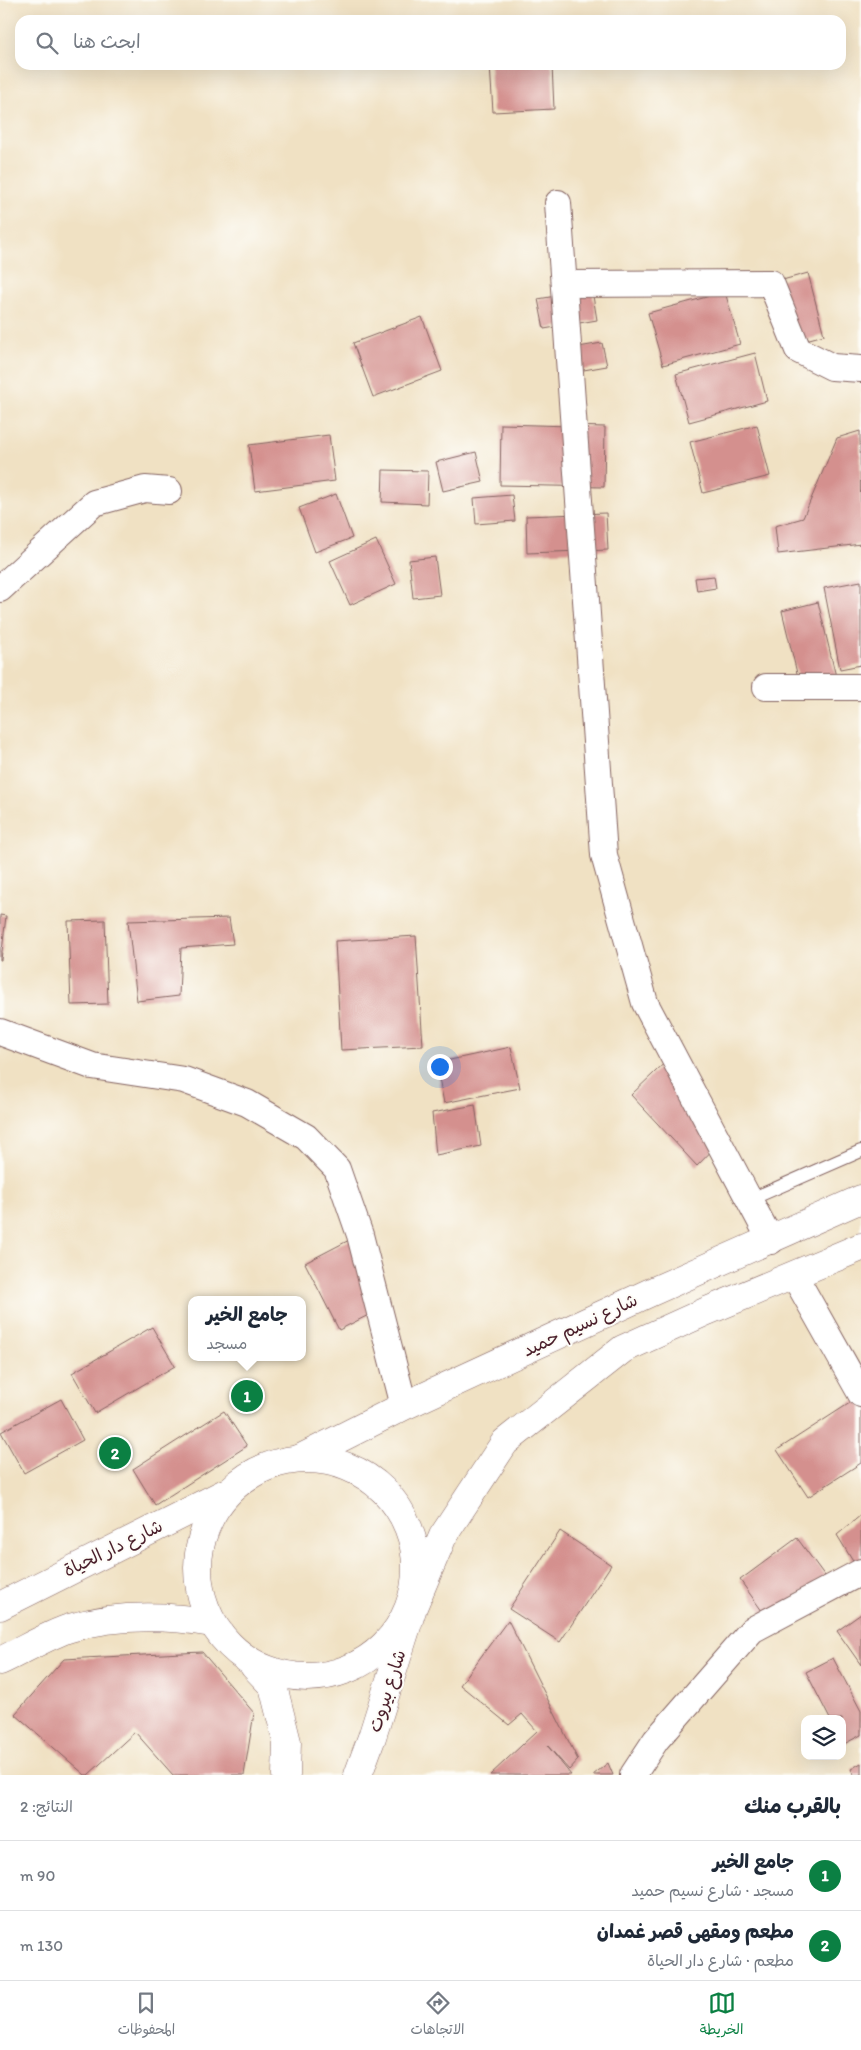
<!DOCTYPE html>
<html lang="ar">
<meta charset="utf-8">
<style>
:root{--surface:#fff;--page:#f2f2f3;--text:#1f2937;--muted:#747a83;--line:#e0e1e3;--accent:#0b8043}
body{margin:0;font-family:Itim,"Playpen Sans Arabic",sans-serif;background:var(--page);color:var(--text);direction:rtl}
.controls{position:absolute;right:15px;bottom:15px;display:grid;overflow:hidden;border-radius:10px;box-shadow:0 5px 20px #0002}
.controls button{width:45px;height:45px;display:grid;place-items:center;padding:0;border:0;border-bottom:1px solid var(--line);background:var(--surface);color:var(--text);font:25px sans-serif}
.you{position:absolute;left:439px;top:1066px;width:18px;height:18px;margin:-12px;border:4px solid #fff;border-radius:50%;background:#1a73e8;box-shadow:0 0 0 8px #1a73e833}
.badge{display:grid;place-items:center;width:32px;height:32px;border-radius:50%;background:var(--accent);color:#fff;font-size:16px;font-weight:700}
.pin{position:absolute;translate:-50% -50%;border:2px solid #fff;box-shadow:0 1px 5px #0006}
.popup{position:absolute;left:188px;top:1296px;width:118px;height:65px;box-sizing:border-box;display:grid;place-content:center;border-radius:10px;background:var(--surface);filter:drop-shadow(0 1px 4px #0005);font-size:16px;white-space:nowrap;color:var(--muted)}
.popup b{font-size:19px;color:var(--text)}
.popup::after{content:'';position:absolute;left:50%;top:100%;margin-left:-10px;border:10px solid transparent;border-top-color:var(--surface)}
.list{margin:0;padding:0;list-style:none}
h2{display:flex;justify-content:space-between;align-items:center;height:65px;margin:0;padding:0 20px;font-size:21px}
h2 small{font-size:16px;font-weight:400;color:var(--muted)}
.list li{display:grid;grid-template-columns:32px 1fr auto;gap:15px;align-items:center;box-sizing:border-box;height:70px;padding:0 20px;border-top:1px solid var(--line)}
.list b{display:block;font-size:19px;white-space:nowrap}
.list p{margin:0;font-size:16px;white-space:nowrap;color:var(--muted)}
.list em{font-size:16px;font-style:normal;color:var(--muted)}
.icon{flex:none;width:28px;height:28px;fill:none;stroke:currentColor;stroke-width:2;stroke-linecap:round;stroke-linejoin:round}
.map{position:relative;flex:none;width:861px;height:1775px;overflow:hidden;direction:ltr}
.search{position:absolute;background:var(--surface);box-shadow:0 5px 20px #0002;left:15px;right:15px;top:15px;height:55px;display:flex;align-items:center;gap:12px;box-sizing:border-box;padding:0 18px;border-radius:15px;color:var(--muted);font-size:19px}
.sheet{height:205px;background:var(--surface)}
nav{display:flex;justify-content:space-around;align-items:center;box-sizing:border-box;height:70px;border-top:1px solid var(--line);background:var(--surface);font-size:14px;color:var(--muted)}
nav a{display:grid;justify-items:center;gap:2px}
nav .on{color:var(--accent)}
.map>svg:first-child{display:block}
.building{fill:#d4908e}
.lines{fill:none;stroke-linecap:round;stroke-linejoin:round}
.service-casing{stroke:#846360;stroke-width:14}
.minor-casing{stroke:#846360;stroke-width:28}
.secondary-casing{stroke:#846360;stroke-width:29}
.service{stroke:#fff;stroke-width:12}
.minor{stroke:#fff;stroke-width:26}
.secondary{stroke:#fff;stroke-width:28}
.labels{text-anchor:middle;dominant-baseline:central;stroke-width:4;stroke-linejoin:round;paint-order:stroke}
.street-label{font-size:18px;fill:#4a1f2b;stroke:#fdfcf7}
</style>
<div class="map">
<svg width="861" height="1775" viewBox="0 0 861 1775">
<rect width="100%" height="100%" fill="#fdfcf7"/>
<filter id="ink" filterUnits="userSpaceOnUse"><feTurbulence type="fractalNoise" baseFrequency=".02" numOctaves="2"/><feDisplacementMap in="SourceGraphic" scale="10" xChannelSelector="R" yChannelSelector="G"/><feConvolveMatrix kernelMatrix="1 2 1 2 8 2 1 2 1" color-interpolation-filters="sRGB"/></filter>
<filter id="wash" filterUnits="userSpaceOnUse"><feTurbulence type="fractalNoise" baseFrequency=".0096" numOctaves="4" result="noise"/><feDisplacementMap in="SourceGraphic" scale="20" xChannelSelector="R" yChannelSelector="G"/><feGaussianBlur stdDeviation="1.12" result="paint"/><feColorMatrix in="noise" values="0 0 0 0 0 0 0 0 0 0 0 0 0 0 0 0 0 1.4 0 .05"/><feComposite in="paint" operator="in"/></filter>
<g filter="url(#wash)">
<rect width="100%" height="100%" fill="#f0e1c3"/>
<g id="blocks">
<!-- building -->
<g class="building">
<polygon points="490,65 552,65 554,109 493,112"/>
<polygon points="808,273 824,335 784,346 768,284"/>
<polygon points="592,290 597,320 544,329 538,299"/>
<polygon points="725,292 740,344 663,365 648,313"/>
<polygon points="422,317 442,371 373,397 353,343"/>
<polygon points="602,343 607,366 566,373 561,350"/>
<polygon points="755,353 767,401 689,422 676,374"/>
<polygon points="501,424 605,427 604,487 500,485"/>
<polygon points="757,425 770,476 703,493 690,442"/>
<polygon points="860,431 861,544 778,554 775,526 803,518 837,438"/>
<polygon points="329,435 335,481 255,491 249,445"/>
<polygon points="476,452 483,482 443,491 436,462"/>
<polygon points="383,470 428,471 427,504 382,502"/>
<polygon points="336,494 352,538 315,552 299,508"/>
<polygon points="512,495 515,521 476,524 474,498"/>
<polygon points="606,513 608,550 527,553 526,516"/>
<polygon points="376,540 396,584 350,605 330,561"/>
<polygon points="435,557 440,595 413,598 409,560"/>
<polygon points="714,576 716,588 697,591 695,578"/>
<polygon points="861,581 861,665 840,669 824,588"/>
<polygon points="818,602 838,685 802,694 782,611"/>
<polygon points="0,915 6,916 1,960 0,960"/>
<polygon points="229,918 233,944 181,948 179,996 137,1001 128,921"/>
<polygon points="105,920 108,1004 71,1005 68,921"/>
<polygon points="416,936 423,1046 341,1050 335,941"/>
<polygon points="511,1047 520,1088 444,1103 436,1063"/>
<polygon points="677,1051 722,1140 697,1166 631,1095"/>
<polygon points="475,1105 481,1146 436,1155 432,1113"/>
<polygon points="355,1237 390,1304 339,1330 305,1263"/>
<polygon points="152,1327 175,1366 95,1413 72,1373"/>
<polygon points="61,1399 83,1440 24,1473 1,1432"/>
<polygon points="856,1399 861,1406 861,1463 808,1497 777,1450"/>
<polygon points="224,1411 247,1446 155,1505 133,1469"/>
<polygon points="861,1515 861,1565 857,1568 837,1535"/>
<polygon points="560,1531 611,1565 560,1642 509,1609"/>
<polygon points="797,1538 825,1576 767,1618 740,1580"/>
<polygon points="861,1614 861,1665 837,1631"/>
<polygon points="508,1620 578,1760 569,1770 547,1745 571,1775 490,1775 537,1731 522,1714 509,1725 460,1685"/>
<polygon points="202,1652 254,1713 244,1775 173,1775 135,1732 88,1775 85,1775 15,1714 64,1659"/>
<polygon points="833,1658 861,1711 861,1735 844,1744 842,1719 830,1719 806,1672"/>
<polygon points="608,1763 613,1775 593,1775"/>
<polygon points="861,1763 861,1775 854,1775 851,1769"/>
</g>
</g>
</g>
<g filter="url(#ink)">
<use href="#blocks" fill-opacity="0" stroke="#846360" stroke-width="1"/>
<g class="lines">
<!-- service casing -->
<g class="service-casing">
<polyline id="service" points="749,1200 861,1151"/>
</g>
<!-- minor casing -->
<g class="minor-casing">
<g id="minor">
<polyline points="558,203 604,855 645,1003 771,1241"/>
<polyline points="564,284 771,283 798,350 832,367 861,369"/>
<polyline points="0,589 94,503 145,489 169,491"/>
<polyline points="766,687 861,687"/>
<polyline points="0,1032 92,1066 184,1080 247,1103 306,1137 337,1169 360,1235 404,1406"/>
<polyline points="794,1275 861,1394"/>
<polyline points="633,1775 656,1740 752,1630 861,1572"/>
</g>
</g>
<!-- secondary casing -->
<g class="secondary-casing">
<g id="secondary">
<polyline points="301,1458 404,1406 649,1293 861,1199"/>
<circle cx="307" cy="1568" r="109"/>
<polyline points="0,1606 225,1493"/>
<path d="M 0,1661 C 20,1652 50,1634 70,1628 C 117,1614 164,1615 212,1623"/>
<polyline points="254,1666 273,1686 287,1742 286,1775"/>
<polyline points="358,1775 372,1737 413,1607 443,1536 505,1442 623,1349 707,1311 861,1247"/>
</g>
</g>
<!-- service -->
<use href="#service" class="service"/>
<!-- minor -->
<use href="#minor" class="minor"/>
<!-- secondary -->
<use href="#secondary" class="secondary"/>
</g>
</g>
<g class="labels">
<!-- street labels -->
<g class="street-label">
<text transform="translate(580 1325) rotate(-25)">شارع نسيم حميد</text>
<text transform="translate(113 1548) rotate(-26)">شارع دار الحياة</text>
<text transform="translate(387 1691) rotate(-72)">شارع بيروت</text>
</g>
</g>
</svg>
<div class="controls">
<button><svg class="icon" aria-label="layers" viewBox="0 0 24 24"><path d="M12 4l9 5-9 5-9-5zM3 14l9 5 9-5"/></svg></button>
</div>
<div class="you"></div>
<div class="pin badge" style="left:247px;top:1396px">1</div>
<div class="popup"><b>جامع الخير</b>مسجد</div>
<div class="pin badge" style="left:115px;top:1453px">2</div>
<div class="search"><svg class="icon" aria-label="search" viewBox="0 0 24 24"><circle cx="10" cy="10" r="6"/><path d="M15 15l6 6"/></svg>ابحث هنا</div>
</div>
<section class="sheet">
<h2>بالقرب منك<small>النتائج: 2</small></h2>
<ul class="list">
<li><span class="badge">1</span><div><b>جامع الخير</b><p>مسجد · شارع نسيم حميد</p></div><em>90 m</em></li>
<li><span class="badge">2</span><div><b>مطعم ومقهى قصر غمدان</b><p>مطعم · شارع دار الحياة</p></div><em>130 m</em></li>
</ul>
</section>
<nav>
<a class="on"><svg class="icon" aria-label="map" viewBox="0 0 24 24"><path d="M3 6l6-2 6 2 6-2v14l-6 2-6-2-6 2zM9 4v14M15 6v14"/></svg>الخريطة</a>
<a><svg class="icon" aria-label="directions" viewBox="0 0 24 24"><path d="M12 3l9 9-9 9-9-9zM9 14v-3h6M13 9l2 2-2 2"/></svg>الاتجاهات</a>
<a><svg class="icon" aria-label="saved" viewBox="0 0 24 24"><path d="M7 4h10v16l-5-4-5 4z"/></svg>المحفوظات</a>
</nav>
